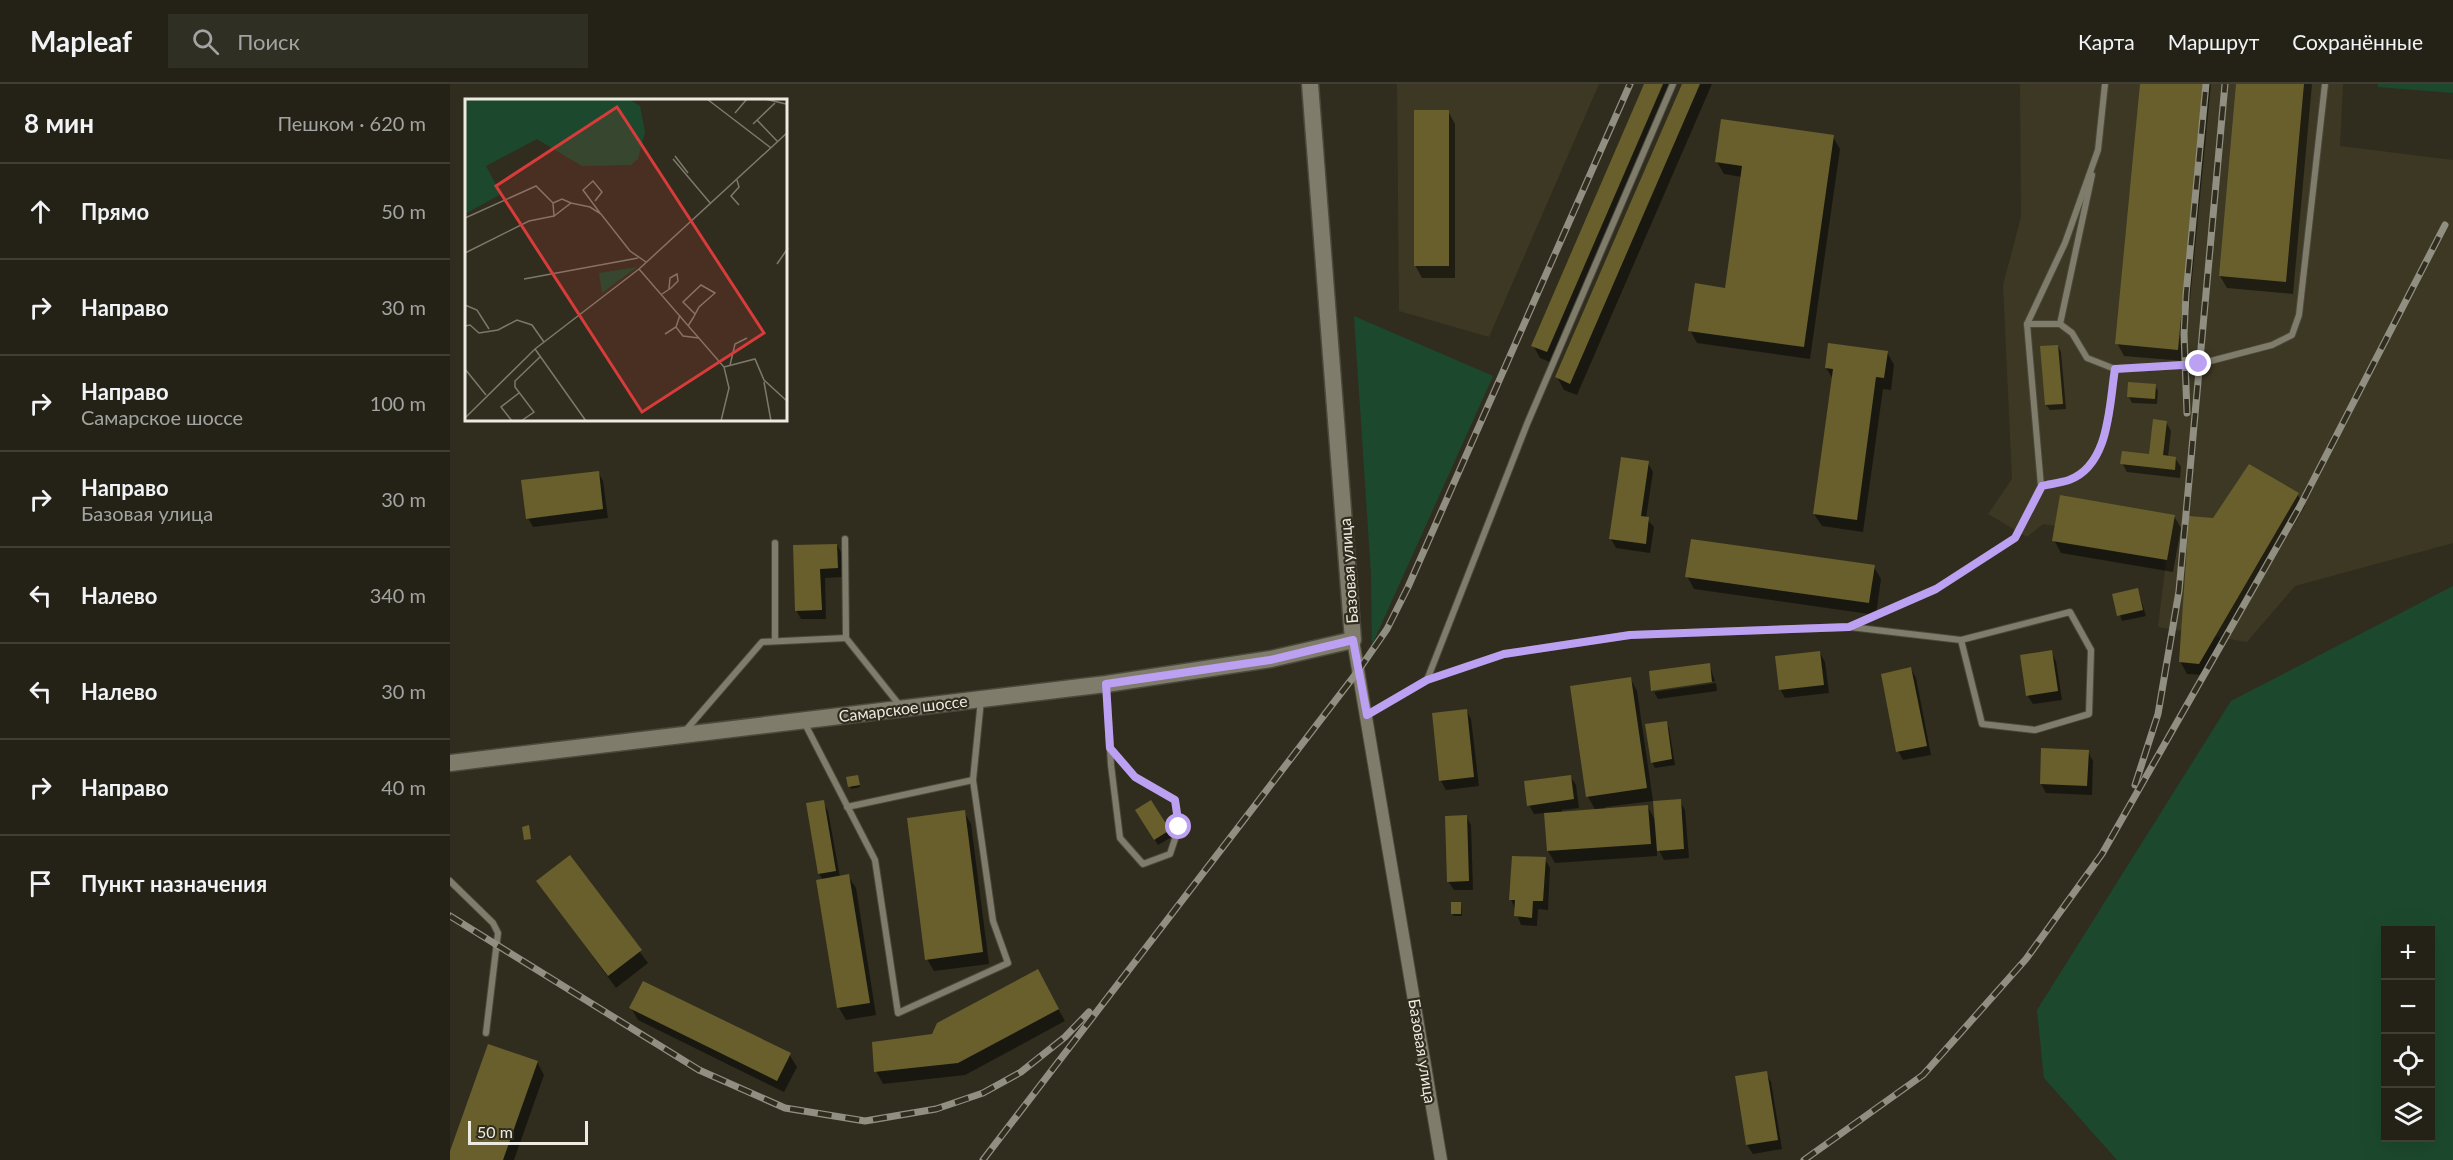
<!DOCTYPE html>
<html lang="ru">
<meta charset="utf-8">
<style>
:root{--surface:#242216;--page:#302f23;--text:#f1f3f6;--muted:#a3a4a1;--line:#413f35}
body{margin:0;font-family:Lato,sans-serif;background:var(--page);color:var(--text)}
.controls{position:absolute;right:18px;bottom:18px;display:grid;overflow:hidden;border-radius:0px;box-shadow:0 6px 24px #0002}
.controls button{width:54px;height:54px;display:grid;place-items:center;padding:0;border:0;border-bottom:2px solid var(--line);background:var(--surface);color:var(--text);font:30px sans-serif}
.scale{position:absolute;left:18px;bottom:15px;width:120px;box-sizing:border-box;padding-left:6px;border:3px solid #edebe1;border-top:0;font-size:16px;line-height:21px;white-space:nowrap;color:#edebe1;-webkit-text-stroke:4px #302d1e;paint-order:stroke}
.stop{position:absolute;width:18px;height:18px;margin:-14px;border:4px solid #bca0f2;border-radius:50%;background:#fff}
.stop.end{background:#bca0f2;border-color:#fff;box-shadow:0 2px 6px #0008}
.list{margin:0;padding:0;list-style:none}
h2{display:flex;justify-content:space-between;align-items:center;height:78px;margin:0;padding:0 24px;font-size:26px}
h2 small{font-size:20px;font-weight:400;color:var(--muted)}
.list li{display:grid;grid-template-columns:39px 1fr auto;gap:18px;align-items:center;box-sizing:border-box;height:96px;padding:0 24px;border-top:2px solid var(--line)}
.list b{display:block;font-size:22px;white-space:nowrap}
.list p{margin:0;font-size:20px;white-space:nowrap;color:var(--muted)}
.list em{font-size:20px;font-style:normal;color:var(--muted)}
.icon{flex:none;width:33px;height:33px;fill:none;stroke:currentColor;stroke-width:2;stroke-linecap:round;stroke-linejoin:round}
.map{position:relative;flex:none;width:2003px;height:1076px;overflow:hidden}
header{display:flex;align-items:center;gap:36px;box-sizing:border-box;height:84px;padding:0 30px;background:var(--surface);border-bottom:2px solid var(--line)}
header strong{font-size:28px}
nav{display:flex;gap:33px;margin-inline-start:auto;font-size:21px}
.search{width:420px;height:54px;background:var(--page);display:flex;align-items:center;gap:15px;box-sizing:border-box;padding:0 21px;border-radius:0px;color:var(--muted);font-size:22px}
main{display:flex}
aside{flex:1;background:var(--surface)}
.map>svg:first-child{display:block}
.built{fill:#3c3823}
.green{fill:#1c492d;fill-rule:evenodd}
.shadow{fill:#0007}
.building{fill:#685f2d}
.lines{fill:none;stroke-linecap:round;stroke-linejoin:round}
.service-casing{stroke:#4b493c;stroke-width:8}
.minor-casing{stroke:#4b493c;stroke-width:14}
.tertiary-casing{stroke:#4b493c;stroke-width:19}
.service{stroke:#7f7c6b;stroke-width:6}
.minor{stroke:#7f7c6b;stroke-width:12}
.tertiary{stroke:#7f7c6b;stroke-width:16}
.rail-casing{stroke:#918f82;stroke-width:7}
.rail{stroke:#302d1e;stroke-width:4.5;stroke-dasharray:14;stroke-linecap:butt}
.route{stroke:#bca0f2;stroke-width:8}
.labels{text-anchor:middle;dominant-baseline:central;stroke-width:4.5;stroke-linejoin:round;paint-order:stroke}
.street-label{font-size:16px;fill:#edebe1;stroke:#302d1e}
.inset-road{fill:none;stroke:#7c796c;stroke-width:1.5}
.view{fill:#d83c3a;fill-opacity:0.15;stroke:#d83c3a;stroke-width:3}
.inset-edge{fill:none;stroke:#edebe1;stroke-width:3}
</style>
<header>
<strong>Mapleaf</strong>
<div class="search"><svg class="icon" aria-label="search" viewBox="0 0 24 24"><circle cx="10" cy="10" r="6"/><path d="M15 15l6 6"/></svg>Поиск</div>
<nav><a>Карта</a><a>Маршрут</a><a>Сохранённые</a></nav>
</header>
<main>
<aside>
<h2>8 мин<small>Пешком · 620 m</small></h2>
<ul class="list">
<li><svg class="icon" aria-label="ahead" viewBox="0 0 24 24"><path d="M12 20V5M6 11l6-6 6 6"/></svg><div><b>Прямо</b></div><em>50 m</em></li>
<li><svg class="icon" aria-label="right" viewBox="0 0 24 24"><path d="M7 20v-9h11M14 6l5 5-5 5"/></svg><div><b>Направо</b></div><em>30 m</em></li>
<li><svg class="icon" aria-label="right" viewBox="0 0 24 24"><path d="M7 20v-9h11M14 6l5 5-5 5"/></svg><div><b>Направо</b><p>Самарское шоссе</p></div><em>100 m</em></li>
<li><svg class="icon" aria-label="right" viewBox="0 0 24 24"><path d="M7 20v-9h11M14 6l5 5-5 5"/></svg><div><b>Направо</b><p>Базовая улица</p></div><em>30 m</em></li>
<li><svg class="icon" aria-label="left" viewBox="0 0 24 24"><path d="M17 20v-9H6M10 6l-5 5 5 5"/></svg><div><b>Налево</b></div><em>340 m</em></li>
<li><svg class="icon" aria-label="left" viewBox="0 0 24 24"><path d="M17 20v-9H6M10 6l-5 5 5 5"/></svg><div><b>Налево</b></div><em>30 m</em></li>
<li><svg class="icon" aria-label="right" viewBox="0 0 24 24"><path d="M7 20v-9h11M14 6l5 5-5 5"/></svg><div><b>Направо</b></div><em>40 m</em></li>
<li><svg class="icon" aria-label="arrive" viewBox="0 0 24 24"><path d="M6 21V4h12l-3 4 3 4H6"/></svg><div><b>Пункт назначения</b></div></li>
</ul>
</aside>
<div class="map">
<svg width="2003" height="1076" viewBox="0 0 2003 1076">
<rect width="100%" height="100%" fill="#302d1e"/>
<!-- built -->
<g class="built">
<polygon points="947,0 1149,0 1039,253 949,227"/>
<polygon points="1570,0 1893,0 1890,62 2003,76 2003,459 1845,502 1797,558 1708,543 1718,460 1593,440 1577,453 1538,430 1562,395 1553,201 1571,133"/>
</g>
<!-- green -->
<g class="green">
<polygon points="1928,0 2003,0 2003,9 1928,3"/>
<polygon points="904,232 1043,292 922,561 921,490"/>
<path d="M 2003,502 L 2003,1076 L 1667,1076 L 1594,994 L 1587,926 L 1781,617 ZM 1980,846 L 1980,1054 L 1936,1054 L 1936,846 Z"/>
</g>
<!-- shadow -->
<g class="shadow">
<polygon points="1196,0 1225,0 1104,280 1090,274 1083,261"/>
<polygon points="1233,0 1262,0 1127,311 1114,306 1107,293"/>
<polygon points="1692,0 1761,0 1734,277 1674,272 1667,259"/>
<polygon points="1787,0 1862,0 1843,210 1777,204 1770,192"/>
<polygon points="998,27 1005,40 1005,194 972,194 965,181"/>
<polygon points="1383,53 1390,65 1360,275 1247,259 1240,246 1276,205 1292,93 1274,90 1267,78"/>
<polygon points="1608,262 1611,268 1616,325 1600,326 1596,321"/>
<polygon points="1437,268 1444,281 1441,306 1433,305 1413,448 1372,442 1364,430 1383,295 1376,284"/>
<polygon points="1705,301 1708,307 1707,320 1682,319 1679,313"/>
<polygon points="1716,338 1721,347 1718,373 1725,374 1731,383 1730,394 1677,388 1672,379 1701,371"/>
<polygon points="1198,379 1203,388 1196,434 1204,443 1200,469 1166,464 1161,455"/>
<polygon points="148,388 153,397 158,434 83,443 78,434"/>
<polygon points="1847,410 1855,422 1756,591 1737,590 1730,577 1764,436"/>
<polygon points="1724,432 1731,444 1723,488 1611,469 1604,456"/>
<polygon points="387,461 392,470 393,493 375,494 376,535 351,535 346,526 344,462"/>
<polygon points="1424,483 1431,495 1426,531 1244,505 1237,492"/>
<polygon points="1688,506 1696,532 1672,537 1664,511"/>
<polygon points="1601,568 1606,577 1612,616 1583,620 1577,611"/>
<polygon points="1370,569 1375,578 1379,609 1335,614 1330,605"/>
<polygon points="1259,580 1265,597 1204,605 1204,608 1266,599 1267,607 1208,615 1203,606 1200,588"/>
<polygon points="1461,585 1466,594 1481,671 1453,676 1448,667"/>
<polygon points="1180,594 1187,607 1203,717 1155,723 1156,726 1198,723 1206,738 1230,717 1235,726 1239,774 1214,776 1207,763 1207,772 1105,779 1098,767 1096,729 1084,730 1079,721 1120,692 1126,701 1129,724 1112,726 1112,729 1146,727 1138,713"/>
<polygon points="1016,626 1021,635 1029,702 996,706 991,697"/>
<polygon points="1216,638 1219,644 1225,681 1205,684 1202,678"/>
<polygon points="1593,666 1638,668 1643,677 1642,711 1596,709 1591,700"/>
<polygon points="398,694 408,695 410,703 401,705"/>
<polygon points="373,718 378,727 390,793 398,792 406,804 426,931 396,936 389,924 368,797 373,796 369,790"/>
<polygon points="700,718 722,753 708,761 687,727"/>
<polygon points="514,728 521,740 539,880 484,887 477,875"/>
<polygon points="1016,732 1021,741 1023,806 1004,806 998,797"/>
<polygon points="120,773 198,879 166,904 88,798"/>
<polygon points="1095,775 1100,784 1098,826 1088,825 1087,842 1071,841 1061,815"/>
<polygon points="1011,820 1012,832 1004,832 1002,830"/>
<polygon points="594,899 615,937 515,991 433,1000 426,987 483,952"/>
<polygon points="181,924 339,970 347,983 334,1008 188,936"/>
<polygon points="87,978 94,991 64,1076 0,1076 0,1072"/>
<polygon points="1316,989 1321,998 1332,1065 1303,1070 1297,1061"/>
</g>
<!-- building -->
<g class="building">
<polygon points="1194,0 1213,0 1097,268 1081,262"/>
<polygon points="1232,0 1250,0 1120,300 1105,293"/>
<polygon points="1690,0 1753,0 1728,266 1665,260"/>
<polygon points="1786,0 1854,0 1836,198 1769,192"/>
<rect x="964" y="26" width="35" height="156"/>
<polygon points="1271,35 1384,51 1354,263 1238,247 1245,199 1275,204 1292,82 1265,78"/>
<polygon points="1378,259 1438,267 1434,294 1426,293 1407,436 1363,430 1383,285 1375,284"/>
<polygon points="1608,261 1613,320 1595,321 1590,262"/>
<polygon points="1678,298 1706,300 1705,315 1677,313"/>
<polygon points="1703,335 1717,337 1713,371 1726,373 1725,386 1670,380 1672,367 1699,370"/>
<polygon points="1171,373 1199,377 1191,432 1199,433 1196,460 1159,455"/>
<polygon points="1799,380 1849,409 1749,580 1729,578 1739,432 1763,434"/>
<polygon points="149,387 153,425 76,435 71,396"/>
<polygon points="1610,411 1725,431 1717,476 1602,457"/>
<polygon points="1241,455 1425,481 1419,519 1235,493"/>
<polygon points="387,460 388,484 370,485 372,526 345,527 343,461"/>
<polygon points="1688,504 1693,526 1667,532 1662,510"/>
<polygon points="1602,566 1608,607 1576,612 1570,571"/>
<polygon points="1370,567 1374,601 1329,606 1325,572"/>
<polygon points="1260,579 1262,598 1201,607 1199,587"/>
<polygon points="1461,583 1477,662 1446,668 1431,590"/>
<polygon points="1181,593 1197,704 1136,713 1120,602"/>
<polygon points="1017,625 1024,693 989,697 982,629"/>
<polygon points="1217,637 1222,675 1201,679 1195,640"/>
<polygon points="1591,664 1639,666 1637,702 1590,700"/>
<polygon points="408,691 410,701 398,703 396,693"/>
<polygon points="1121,691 1124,715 1077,722 1074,697"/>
<polygon points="1231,715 1234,765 1207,767 1203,717"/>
<polygon points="374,716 386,787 368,790 356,719"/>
<polygon points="701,716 720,746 704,756 685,726"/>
<polygon points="1198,721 1201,760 1097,767 1094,729"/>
<polygon points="515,726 533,868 475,876 457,734"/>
<polygon points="1017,731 1019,797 997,798 995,732"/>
<polygon points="79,741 81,755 74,756 72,743"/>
<polygon points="120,771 192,866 158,892 86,797"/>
<polygon points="1062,772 1096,773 1093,817 1083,817 1082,834 1064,832 1065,816 1059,816"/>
<polygon points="399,790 420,919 387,924 366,796"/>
<rect x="1001" y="818" width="10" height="12"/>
<polygon points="588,885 609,925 508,979 424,988 422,958 482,950 487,939"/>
<polygon points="193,897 341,969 327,997 179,924"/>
<polygon points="38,960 88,977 53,1076 0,1076 0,1067"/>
<polygon points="1317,987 1328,1056 1296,1061 1285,992"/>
</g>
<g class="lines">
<!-- service casing -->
<g class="service-casing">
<g id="service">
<polyline points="1577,240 1615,159 1648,66 1655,0"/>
<polyline points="1610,240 1642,91"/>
<path d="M 1591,402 C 1600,400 1610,399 1619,396 C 1660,381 1659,321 1665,285"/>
<polyline points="395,455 396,554 451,623"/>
<polyline points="1400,543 1511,556 1620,528 1641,566 1639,630 1585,646 1532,640 1511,556"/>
<polyline points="325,557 325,459"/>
<polyline points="977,596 1077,340 1223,0"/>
<polyline points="656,600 661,681 670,754 693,780 720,770 729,743 725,716 685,693 660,664"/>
<polyline points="917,631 977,596 1054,570 1180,551 1399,543 1486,505 1565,454 1591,402 1577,240 1610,240 1622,249 1637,274 1665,285 1749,280 1822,261 1842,251 1849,231 1875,0"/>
<polyline points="354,638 425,776 448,929 558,879 543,837 523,696 397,723"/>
<polyline points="236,646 312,558 396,554"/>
<polyline points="523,696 531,616"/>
<polyline points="0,797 43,839 48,849 36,949"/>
</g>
</g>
<!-- minor casing -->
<g class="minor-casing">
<polyline id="minor" points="903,556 991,1076"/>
</g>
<!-- tertiary casing -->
<g class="tertiary-casing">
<polyline id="tertiary" points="0,679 656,600 821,575 903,556 860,0"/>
</g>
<!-- service -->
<use href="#service" class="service"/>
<!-- minor -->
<use href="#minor" class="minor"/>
<!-- tertiary -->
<use href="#tertiary" class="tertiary"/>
<!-- rail casing -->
<g class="rail-casing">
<g id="rail">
<polyline points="1737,329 1734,250 1736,211 1756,0"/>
<polyline points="1685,701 1708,630 1729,507 1775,0"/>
<polyline points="0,832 249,986 335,1024 415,1037 486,1025 533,1009 571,988 615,953 639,928"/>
<polyline points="533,1076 908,587 937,545 958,503 1180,0"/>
<polyline points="1354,1076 1473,991 1576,875 1652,770 1849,424 1995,141"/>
</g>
</g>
<!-- rail -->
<use href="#rail" class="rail"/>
</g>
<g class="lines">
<!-- route -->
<path class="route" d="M 729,743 L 725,716 L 685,693 L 660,664 L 656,600 L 820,576 L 903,556 L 917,631 L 977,596 L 1054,570 L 1180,551 L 1399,543 L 1486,505 L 1565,454 L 1592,402 C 1600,400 1610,399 1619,396 C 1660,381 1659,321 1665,285 L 1749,280"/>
</g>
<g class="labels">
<!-- street labels -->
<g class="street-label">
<text transform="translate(898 487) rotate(-94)">Базовая улица</text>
<text transform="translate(453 624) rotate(-7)">Самарское шоссе</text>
<text transform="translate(973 967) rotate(81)">Базовая улица</text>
</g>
</g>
<!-- overview -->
<g transform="translate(15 15)">
<rect width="322" height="322" fill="#302d1e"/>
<path d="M 0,0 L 164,0 L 175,7 L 180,33 L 173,60 L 166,66 L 117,67 L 72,40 L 21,67 L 36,95 L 0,115 ZM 173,168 L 165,173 L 137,194 L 134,174 Z" fill="#1c492d"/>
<path class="inset-road" d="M 242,0 L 306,49M 300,0 L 321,5M 270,14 L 282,0M 292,21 L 313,43M 288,25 L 310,4M 210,57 L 223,74M 208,60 L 246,105M 272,81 L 274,88 L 266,97 L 274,106M 130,102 L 137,93 L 128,82 L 118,91 L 135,114M 88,104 L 97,100 L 106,104M 0,119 L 71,87 L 88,104 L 89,117 L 106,104 L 125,108 L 136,115 L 165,152 L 181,163M 0,154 L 64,122 L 89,117M 312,165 L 323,149M 174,170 L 259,268 L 264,289 L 256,322M 59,180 L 173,159M 197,195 L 206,189 L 213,182 L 212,175 L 205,179 L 204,190M 0,206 L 12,211 L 24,230M 0,227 L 5,226 L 14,234 L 33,231 L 52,221 L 67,226 L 79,243M 223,227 L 228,219 L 234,208 L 250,194 L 236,186 L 218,203 L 230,215M 211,228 L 218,237 L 234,239M 200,235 L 211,228 L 215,216M 70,250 L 121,322M 265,266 L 270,245 L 282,239M 259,268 L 290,260 L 299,281 L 323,303M 0,270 L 21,296M 299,283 L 306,322M 0,319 L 70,250 L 174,170 L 323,33M 47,322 L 36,308 L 54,294M 56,322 L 69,313 L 50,288 L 50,282 L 75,258"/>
<path class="view" d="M 152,8 L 299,234 L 177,313 L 31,87 Z"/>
<rect width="322" height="322" class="inset-edge"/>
</g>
</svg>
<div class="controls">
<button>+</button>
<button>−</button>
<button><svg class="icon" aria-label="locate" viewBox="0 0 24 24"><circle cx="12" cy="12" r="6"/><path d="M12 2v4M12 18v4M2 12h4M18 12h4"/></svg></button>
<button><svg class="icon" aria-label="layers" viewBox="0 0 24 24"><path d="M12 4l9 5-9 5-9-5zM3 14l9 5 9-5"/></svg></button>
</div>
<div class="scale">50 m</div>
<div class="stop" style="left:729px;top:743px"></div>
<div class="stop end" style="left:1749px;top:280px"></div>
</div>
</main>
